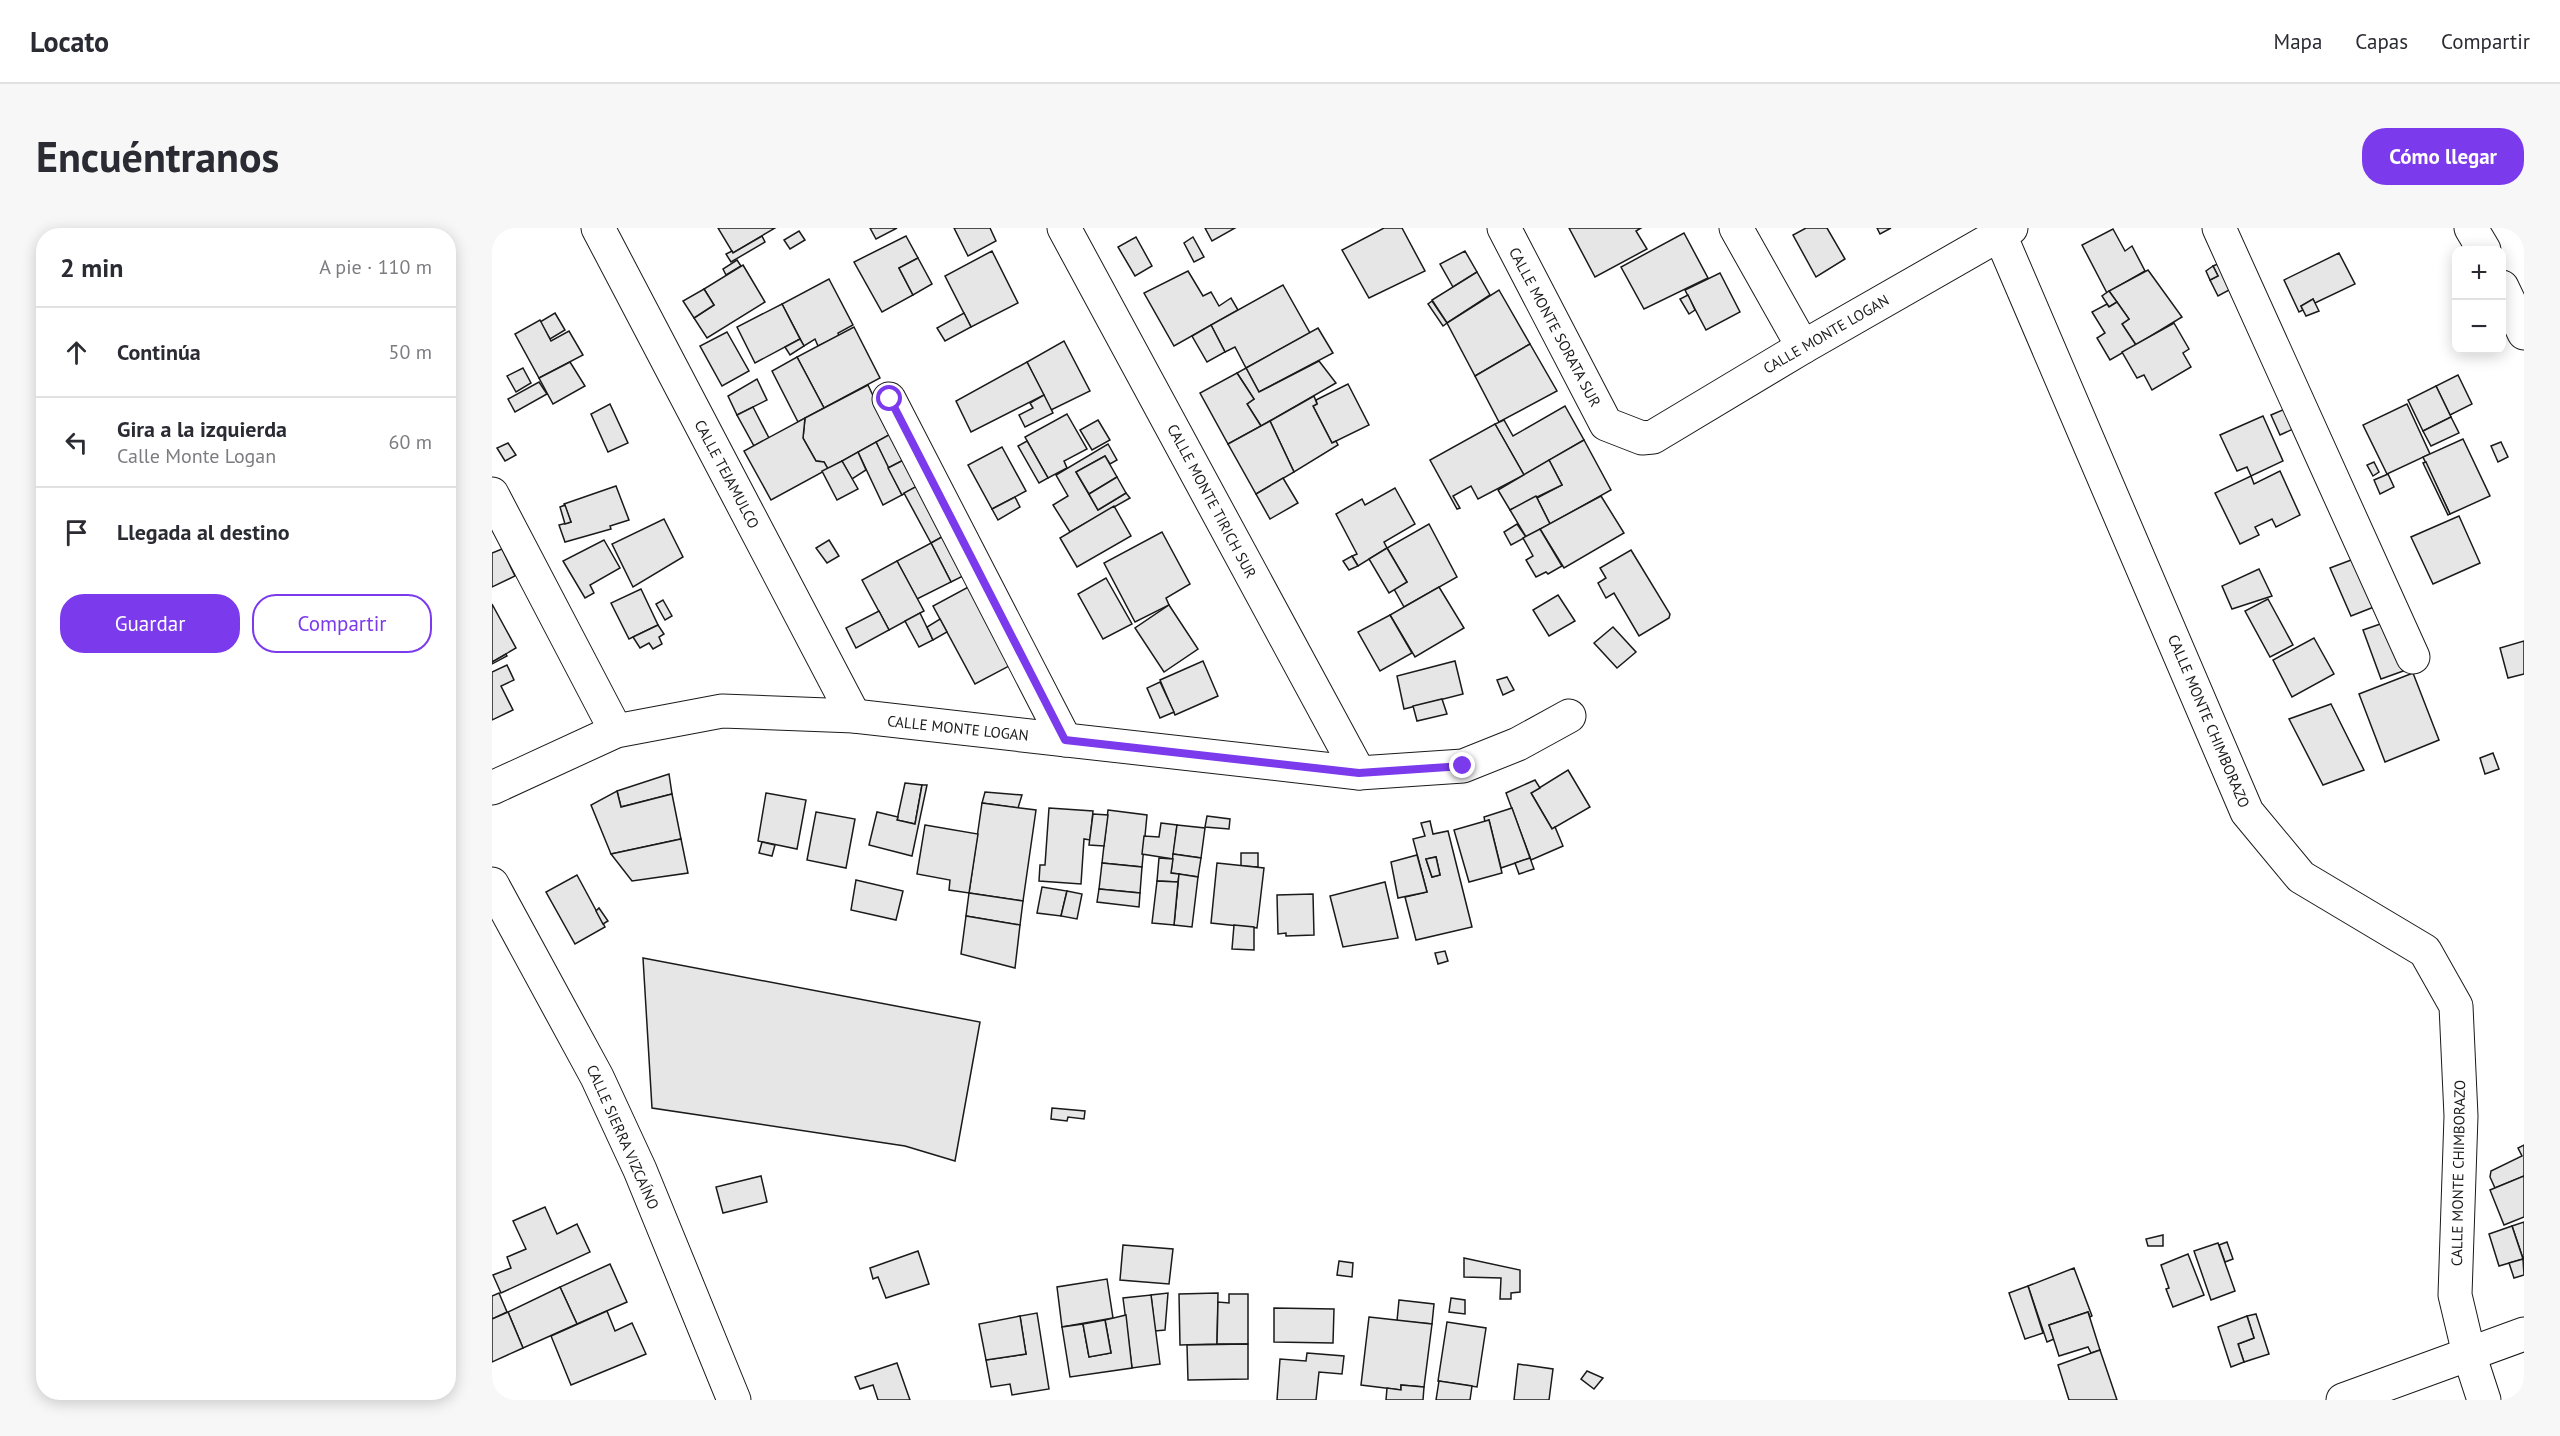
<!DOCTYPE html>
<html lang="es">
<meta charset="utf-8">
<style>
:root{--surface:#fff;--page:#f7f7f7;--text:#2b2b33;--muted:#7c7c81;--line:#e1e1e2;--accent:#7c3aed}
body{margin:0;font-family:"PT Sans",sans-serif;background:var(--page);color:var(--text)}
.controls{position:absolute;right:18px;top:18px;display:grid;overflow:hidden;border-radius:12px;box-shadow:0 3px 15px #0003}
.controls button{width:54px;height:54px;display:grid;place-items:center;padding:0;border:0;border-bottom:2px solid var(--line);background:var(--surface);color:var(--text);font:30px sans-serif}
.stop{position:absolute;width:18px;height:18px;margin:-14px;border:4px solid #7c3aed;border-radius:50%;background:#fff}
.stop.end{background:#7c3aed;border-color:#fff;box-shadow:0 2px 6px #0008}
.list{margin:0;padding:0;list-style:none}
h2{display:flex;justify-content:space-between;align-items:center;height:78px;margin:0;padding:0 24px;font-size:26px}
h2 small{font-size:20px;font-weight:400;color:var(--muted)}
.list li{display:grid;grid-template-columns:39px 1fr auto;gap:18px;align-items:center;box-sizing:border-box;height:90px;padding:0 24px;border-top:2px solid var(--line)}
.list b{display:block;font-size:22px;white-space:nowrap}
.list p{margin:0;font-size:20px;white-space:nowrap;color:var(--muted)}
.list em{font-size:20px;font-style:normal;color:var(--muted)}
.actions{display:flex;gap:12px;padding:18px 24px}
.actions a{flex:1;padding:14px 0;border:2px solid var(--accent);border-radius:24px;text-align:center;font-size:21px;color:var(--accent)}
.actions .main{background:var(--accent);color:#fff}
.icon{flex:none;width:33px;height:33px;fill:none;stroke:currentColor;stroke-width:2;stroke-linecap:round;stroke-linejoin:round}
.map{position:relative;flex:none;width:2032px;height:1172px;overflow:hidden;border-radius:24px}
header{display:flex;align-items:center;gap:36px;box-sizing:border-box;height:84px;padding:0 30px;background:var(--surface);border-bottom:2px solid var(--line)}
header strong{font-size:28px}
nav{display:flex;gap:33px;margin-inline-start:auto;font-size:21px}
.intro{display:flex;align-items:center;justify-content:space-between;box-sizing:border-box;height:144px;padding:0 36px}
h1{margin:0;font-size:42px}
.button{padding:15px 27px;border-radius:24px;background:var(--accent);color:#fff;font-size:21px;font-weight:700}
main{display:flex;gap:36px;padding:0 36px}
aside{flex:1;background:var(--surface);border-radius:24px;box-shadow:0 3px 15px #0003}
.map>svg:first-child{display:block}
.building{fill:#e6e6e6;stroke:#1a1a1a;stroke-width:1.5;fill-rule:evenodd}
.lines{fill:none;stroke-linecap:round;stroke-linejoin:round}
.street-casing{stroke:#1a1a1a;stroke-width:35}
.street{stroke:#fff;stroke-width:33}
.route{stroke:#7c3aed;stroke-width:8}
.labels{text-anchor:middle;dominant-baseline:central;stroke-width:4.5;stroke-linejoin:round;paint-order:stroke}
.street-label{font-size:15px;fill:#1a1a1a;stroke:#fff}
</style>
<header>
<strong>Locato</strong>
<nav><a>Mapa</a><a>Capas</a><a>Compartir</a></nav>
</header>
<div class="intro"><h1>Encuéntranos</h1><a class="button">Cómo llegar</a></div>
<main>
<aside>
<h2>2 min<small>A pie · 110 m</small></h2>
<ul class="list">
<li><svg class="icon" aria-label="ahead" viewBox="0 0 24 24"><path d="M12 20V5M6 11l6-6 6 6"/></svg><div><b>Continúa</b></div><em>50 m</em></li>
<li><svg class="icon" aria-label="left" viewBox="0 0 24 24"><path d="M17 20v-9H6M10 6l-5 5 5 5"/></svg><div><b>Gira a la izquierda</b><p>Calle Monte Logan</p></div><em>60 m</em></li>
<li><svg class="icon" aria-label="arrive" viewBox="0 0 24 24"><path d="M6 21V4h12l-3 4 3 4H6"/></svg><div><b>Llegada al destino</b></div></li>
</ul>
<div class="actions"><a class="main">Guardar</a><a>Compartir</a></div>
</aside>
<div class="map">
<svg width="2032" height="1172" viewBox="0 0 2032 1172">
<rect width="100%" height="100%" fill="#fff"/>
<!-- building -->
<g class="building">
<polygon points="226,0 283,0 241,25"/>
<polygon points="378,0 405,0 384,11"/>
<polygon points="462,0 498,0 504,13 476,28"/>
<polygon points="713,0 743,0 720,13"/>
<polygon points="892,0 910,0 933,43 877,70 850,22"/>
<polygon points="1077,0 1149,0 1144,3 1155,21 1103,49"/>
<polygon points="1314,0 1335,0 1353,31 1324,49 1301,7"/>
<polygon points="1385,0 1399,0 1388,6"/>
<polygon points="1621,1 1633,23 1640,18 1653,43 1615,65 1590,17"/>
<polygon points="307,3 313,12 298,21 292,12"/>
<polygon points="1192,5 1216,50 1152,81 1129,39"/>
<polygon points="270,8 273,14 239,34 234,26 240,23 241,25"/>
<polygon points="414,8 426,30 407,40 421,67 390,84 362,34"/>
<polygon points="644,9 660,38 643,48 626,19"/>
<polygon points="701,9 712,29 702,34 692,15"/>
<polygon points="500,23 526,75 479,99 453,48"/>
<polygon points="973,23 985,44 961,59 948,36"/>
<polygon points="1847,25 1863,56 1823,75 1821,71 1809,78 1811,82 1807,84 1792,52"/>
<polygon points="426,30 440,56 421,67 407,40"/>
<polygon points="245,32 249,38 234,47 231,41"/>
<polygon points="1726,36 1739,61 1726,68 1718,52 1726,48 1721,38"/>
<polygon points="251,37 273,74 215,110 202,90 222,77 212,61"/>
<polygon points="1721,38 1726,48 1718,52 1714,43"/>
<polygon points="1656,42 1690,89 1644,117 1630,96 1637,91 1617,63"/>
<polygon points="696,43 711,68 719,64 727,78 739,70 746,82 682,118 652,65"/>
<polygon points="985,44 998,67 955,95 940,72"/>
<polygon points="1228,45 1248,84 1214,102 1193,62"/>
<polygon points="337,51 361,97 346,105 347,108 326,118 323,111 312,118 290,76"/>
<polygon points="791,57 818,105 754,140 743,119 733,124 719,97"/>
<polygon points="212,61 222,77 202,90 191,73"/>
<polygon points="1007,62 1038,116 983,148 955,95"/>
<polygon points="1617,63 1625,74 1617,79 1610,68"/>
<polygon points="1196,67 1203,82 1197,86 1188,71"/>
<polygon points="1821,71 1827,83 1814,88 1809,78"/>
<polygon points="940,73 955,95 951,98 936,76"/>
<polygon points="1625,74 1637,91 1630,96 1644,117 1618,132 1605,110 1613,105 1600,84 1615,76 1617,79"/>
<polygon points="290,76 308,111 263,135 245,99"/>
<polygon points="63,85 73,102 58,111 48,94"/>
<polygon points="472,85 479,99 453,113 445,100"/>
<polygon points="48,92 59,113 77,103 91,127 47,150 23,106"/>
<polygon points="1682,95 1697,121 1691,125 1699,139 1660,162 1652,147 1645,150 1630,124"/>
<polygon points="719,97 733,124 715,134 700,108"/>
<polygon points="362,99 388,150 332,180 305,129"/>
<polygon points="826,100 841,125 767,164 754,140"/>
<polygon points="235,104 257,143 230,158 208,118"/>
<polygon points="308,111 312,118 298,127 293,119"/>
<polygon points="572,113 598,163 559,182 535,134"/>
<polygon points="1038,116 1065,163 1007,194 983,148"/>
<polygon points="305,129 332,180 306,194 280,143"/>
<polygon points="827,133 844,155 769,198 755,176 762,171 745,145 754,140 767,164"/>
<polygon points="78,134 93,158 61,176 47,150"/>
<polygon points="535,134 552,167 479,204 464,173"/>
<polygon points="31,140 39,155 24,164 15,148"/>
<polygon points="745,145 762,171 755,176 769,198 736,216 708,165"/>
<polygon points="1966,147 1980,176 1958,187 1944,158"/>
<polygon points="265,151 275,172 245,187 236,168"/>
<polygon points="47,154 55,166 23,184 16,171"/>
<polygon points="856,156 877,197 840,215 821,178 825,176 824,172"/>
<polygon points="376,157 399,206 336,241 332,234 324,233 311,210 313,190"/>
<polygon points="1944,158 1959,189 1931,203 1916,172"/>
<polygon points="552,167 561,185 533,199 527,187 541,180 538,175"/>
<polygon points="822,168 825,176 821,178 840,215 844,213 846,217 802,244 778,193"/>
<polygon points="118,176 136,215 116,224 99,186"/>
<polygon points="1915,176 1938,226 1895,246 1871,197"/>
<polygon points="1073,178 1092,212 1032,247 1003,196 1012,192 1021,208"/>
<polygon points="1800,178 1810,197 1788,207 1779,187"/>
<polygon points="261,179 277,210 262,218 245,187"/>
<polygon points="575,186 595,221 572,233 575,240 556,250 533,209"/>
<polygon points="1771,188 1791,233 1759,248 1755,239 1745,243 1728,207"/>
<polygon points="1959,189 1967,205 1939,218 1931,203"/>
<polygon points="313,190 311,210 324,233 332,234 336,241 279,272 252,223"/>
<polygon points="606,192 618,212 600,222 588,202"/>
<polygon points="778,193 802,244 764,266 736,216"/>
<polygon points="1003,196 1032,247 986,271 979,258 961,268 968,280 965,281 938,232"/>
<polygon points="413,198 427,224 396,240 384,214"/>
<polygon points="1971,211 1998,268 1958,286 1931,229"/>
<polygon points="1092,212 1119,262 1058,296 1045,270 1070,257 1057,232"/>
<polygon points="535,213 556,250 547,255 526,218"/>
<polygon points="384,214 410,267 391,277 366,224"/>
<polygon points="2009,214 2016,229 2006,234 1999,218"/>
<polygon points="16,215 24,227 13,233 5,220"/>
<polygon points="616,216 625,232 618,236 613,228 584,244 606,282 634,265 638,270 578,304 561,277 576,268 564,247"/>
<polygon points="510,219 534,263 500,281 476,237"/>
<polygon points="366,224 374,242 360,251 350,233"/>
<polygon points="427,224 440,250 410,267 396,240"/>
<polygon points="613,228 625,249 597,266 584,244"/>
<polygon points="1057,232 1070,257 1018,282 1006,262"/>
<polygon points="350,233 366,261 345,272 330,243"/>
<polygon points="1882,234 1887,244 1881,248 1875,237"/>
<polygon points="1934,234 1958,286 1956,287 1931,235"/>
<polygon points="1788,243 1808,287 1784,299 1780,291 1763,299 1767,307 1748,316 1723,265 1759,248 1762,256"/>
<polygon points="1896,246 1902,259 1888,266 1882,252"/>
<polygon points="625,249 634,265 606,282 597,266"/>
<polygon points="440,250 466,300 439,315 412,265"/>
<polygon points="791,250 806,275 778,291 764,266"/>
<polygon points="124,258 137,292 118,298 119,301 73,314 67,297 79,294 72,276"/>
<polygon points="903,260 923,296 892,314 895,320 866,338 860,328 865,326 844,286 870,271 873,277"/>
<polygon points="1044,268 1058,296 1034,309 1018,282"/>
<polygon points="1109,268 1132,305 1072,340 1048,301"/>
<polygon points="523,269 528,279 506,292 500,281"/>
<polygon points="73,277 79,294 73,296 68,279"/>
<polygon points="622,278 639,308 585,339 568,310"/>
<polygon points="1967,288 1988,335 1941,356 1919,309"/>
<polygon points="172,291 191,329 141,359 120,316"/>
<polygon points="937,296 965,349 912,379 902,361 915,354 895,320"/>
<polygon points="1025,296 1034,309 1019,317 1012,304"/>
<polygon points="466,300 487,340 459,354 439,315"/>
<polygon points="1048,301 1070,338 1056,346 1054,344 1044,349 1034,332 1041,328 1031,310"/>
<polygon points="670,304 698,356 674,370 677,377 643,394 612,335"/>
<polygon points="112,312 128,340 98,357 102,365 93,370 71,333"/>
<polygon points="337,312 347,328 335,335 324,320"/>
<polygon points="439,315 459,354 425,371 405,333"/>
<polygon points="895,320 915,354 897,365 877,331"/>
<polygon points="10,321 23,348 0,359 0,325"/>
<polygon points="1139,322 1178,386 1177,390 1147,408 1122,365 1114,370 1106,355 1114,350 1108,340"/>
<polygon points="860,328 866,338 857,342 851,333"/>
<polygon points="1867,329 1887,377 1859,388 1838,340"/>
<polygon points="405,333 432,383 397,402 370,352"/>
<polygon points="1767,341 1780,368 1740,381 1730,358"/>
<polygon points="493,350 534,429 483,456 441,378"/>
<polygon points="614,350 640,396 611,411 586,366"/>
<polygon points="947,359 972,400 923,429 898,387"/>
<polygon points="149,361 166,397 137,411 119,375"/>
<polygon points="1066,367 1083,393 1057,408 1041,382"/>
<polygon points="1776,371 1801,417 1778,429 1753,383"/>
<polygon points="171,372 180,388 173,392 164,376"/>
<polygon points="0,376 24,420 0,434"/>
<polygon points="677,377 706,421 672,444 643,400"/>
<polygon points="387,383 397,402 364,420 354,400"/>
<polygon points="428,385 441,412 427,419 413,393"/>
<polygon points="898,387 920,425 888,443 866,404"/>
<polygon points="448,391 455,404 441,412 435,399"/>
<polygon points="1894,394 1914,442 1889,451 1871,402"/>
<polygon points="166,397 172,406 167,409 170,416 161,421 157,415 148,420 141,409"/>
<polygon points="1121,399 1144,424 1125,440 1102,415"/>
<polygon points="1822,410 1842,446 1800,469 1781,432"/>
<polygon points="2032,413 2032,446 2016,450 2008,420"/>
<polygon points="14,426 15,428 0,436 0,434"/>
<polygon points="711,433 726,468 683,487 668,452"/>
<polygon points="963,433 971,466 912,481 905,448"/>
<polygon points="15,437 22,452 9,458 21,482 0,492 0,444"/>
<polygon points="1921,445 1947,512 1893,534 1867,466"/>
<polygon points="1015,449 1022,462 1011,467 1005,452"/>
<polygon points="668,454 682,484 668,490 655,460"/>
<polygon points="950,471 955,486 925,493 921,478"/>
<polygon points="1839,476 1872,542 1831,557 1797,491"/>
<polygon points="2001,525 2007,541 1993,546 1988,530"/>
<polygon points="1076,542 1098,579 1060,601 1039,565"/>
<polygon points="177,546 180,566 129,579 125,563"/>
<polygon points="1043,552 1048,560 1039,565 1060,601 1063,599 1071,618 1039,632 1014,565"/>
<polygon points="413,555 430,557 423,596 405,592"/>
<polygon points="430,557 435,557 420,628 377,617 385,584 406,589 405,592 423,596"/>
<polygon points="125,563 129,579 180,566 189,611 119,626 99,577"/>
<polygon points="493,564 530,567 526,580 490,575"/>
<polygon points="274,565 314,572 305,621 266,613"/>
<polygon points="490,575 544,582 531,673 477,665"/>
<polygon points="557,580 601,583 598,612 592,611 589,656 547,653 548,637 553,637"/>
<polygon points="1020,580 1038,630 1009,640 997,592 993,594 992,589"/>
<polygon points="616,582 655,587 650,639 610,635"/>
<polygon points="324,584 363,591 354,640 315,632"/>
<polygon points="601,586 616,587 612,618 597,617"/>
<polygon points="715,588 738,591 737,601 713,599"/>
<polygon points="997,592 1010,645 977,654 962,602"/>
<path d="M 938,593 L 941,606 L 956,603 L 980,699 L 924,712 L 913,669 L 935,664 L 921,611 L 933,608 L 929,595 ZM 944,629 L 948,647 L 940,649 L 934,631 Z"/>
<polygon points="669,595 685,597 681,631 650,626 652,608 667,609"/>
<polygon points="433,597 486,606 477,665 457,662 458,652 425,646"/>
<polygon points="685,597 713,600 709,630 681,626"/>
<polygon points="189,611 196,645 140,653 119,626"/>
<polygon points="270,614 283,617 280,628 267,625"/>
<polygon points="749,625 766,625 766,639 749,638"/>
<polygon points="681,626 709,630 706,649 679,645"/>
<polygon points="925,627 935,664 906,670 899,634"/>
<polygon points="944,629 948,647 940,649 934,631"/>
<polygon points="667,630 681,631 679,645 687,646 686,654 665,653"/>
<polygon points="1038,630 1042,641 1027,646 1023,635"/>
<polygon points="610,635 650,639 648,665 607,661"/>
<polygon points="725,635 772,640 765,700 719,695"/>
<polygon points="687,646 706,649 700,699 682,697"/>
<polygon points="85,647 113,699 83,716 54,664"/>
<polygon points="364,652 411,663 404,692 359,682"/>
<polygon points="665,653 686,654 682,697 660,695"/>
<polygon points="893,654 906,710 851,719 838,668"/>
<polygon points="550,659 575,663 569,688 545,685"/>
<polygon points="607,661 648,665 647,679 605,674"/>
<polygon points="575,663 590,666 585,691 569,688"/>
<polygon points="477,665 531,673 528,697 474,688"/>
<polygon points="821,666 822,707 794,708 794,705 786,706 785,667"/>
<polygon points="107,680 116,693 111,696 104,683"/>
<polygon points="474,688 528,697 523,740 469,726"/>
<polygon points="742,697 762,699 762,722 740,721"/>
<polygon points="953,723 956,733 946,736 943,725"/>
<polygon points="151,730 488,794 463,933 413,918 160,880"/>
<polygon points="560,880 593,883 592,891 576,889 575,893 559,891"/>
<polygon points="2032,917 2032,948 2003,960 1998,949 1999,943 2030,928 2026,920"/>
<polygon points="269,948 275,974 231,985 224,959"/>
<polygon points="2032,948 2032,989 2012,997 1998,962"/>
<polygon points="53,979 65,1006 85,996 98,1024 9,1065 1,1047 19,1040 15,1029 34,1021 21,993"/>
<polygon points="2032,994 2032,1033 2020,998"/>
<polygon points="2020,998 2031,1031 2007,1038 1997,1006"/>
<polygon points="1671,1007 1671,1018 1656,1018 1654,1011"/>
<polygon points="1735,1014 1741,1031 1733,1034 1727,1017"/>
<polygon points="1726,1015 1743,1063 1719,1072 1702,1023"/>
<polygon points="631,1017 681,1021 677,1056 628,1052"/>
<polygon points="426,1023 437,1056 394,1070 386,1049 381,1051 378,1040"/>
<polygon points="1696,1026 1712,1067 1681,1079 1674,1061 1677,1060 1669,1037"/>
<polygon points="972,1030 1028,1042 1028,1064 1019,1065 1019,1071 1008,1071 1009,1050 972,1049"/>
<polygon points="2031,1031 2032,1047 2022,1050 2017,1035"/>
<polygon points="847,1033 861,1035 860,1049 845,1047"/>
<polygon points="118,1036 135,1074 85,1096 68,1059"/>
<polygon points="1582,1040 1600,1088 1598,1089 1596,1084 1557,1097 1562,1111 1555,1114 1536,1058"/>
<polygon points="615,1051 621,1090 570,1099 565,1059"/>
<polygon points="1536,1058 1551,1105 1533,1111 1517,1065"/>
<polygon points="68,1059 85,1096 31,1120 16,1084"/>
<polygon points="7,1065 15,1084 0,1091 0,1068"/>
<polygon points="676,1065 673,1102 663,1103 659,1067"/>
<polygon points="726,1065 725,1116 688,1117 687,1066"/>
<polygon points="737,1066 756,1066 756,1116 725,1116 726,1074 737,1075"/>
<polygon points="659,1067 668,1136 640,1140 631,1070"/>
<polygon points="959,1070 973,1072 973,1086 957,1084"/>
<polygon points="907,1072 942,1076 940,1096 905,1093"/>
<polygon points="782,1080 842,1081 841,1115 782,1114"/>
<polygon points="115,1083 123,1103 140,1095 154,1126 79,1157 59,1108"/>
<polygon points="16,1084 31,1120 0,1134 0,1091"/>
<polygon points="1596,1084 1608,1122 1599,1125 1596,1119 1567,1128 1557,1097"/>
<polygon points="545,1085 557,1161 520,1167 518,1156 499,1159 494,1132 534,1126 528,1088"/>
<polygon points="1764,1086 1777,1126 1752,1134 1746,1116 1762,1110 1755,1088"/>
<polygon points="634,1087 640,1140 578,1149 570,1099 591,1096 597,1129 619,1125 613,1092"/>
<polygon points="528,1088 534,1126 494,1132 487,1096"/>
<polygon points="1755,1088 1762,1110 1746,1116 1752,1134 1739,1139 1726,1099"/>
<polygon points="877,1089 940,1096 932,1159 909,1157 909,1162 869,1157"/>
<polygon points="613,1092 619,1125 597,1129 591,1096"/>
<polygon points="955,1094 994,1100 985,1159 946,1153"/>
<polygon points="756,1116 756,1151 696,1152 695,1117"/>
<polygon points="1608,1122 1625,1172 1577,1172 1566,1137"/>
<polygon points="815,1125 852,1128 850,1146 827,1144 824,1172 785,1172 788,1131 814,1133"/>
<polygon points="405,1135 418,1172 386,1172 381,1157 368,1161 363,1149"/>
<polygon points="1026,1136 1061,1141 1057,1172 1022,1172"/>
<polygon points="1095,1143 1111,1150 1102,1161 1089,1151"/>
<polygon points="947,1153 980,1158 978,1172 944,1172"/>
<polygon points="909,1157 932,1159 931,1172 894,1172 895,1160 909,1162"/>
</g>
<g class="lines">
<!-- street casing -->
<g class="street-casing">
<g id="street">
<polyline points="106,0 362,488"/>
<polyline points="572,0 867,545"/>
<polyline points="1012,0 1114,196 1150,210 1161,209 1311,119 1519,0"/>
<polyline points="1244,0 1311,119"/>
<polyline points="1505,0 1755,584 1809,649 1933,723 1964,778 1969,888 1963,1067 1977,1126 1992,1172"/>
<polyline points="1727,0 1921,429"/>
<polyline points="1979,0 1992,22"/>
<polyline points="2010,59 2032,105"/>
<polyline points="397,171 573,512"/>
<polyline points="0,266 124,503"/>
<polyline points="0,560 124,503 230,483 362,488 867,545 971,538 1026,516 1077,488"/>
<polyline points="0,656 105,849 148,942 242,1172"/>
<polyline points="1851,1172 2032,1106"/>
</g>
</g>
<!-- street -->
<use href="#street" class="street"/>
</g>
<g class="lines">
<!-- route -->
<polyline class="route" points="398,171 573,512 867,545 971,538"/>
</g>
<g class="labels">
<!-- street labels -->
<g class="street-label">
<text transform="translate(1063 99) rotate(62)">CALLE MONTE SORATA SUR</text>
<text transform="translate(1334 106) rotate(-30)">CALLE MONTE LOGAN</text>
<text transform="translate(235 246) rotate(62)">CALLE TEJAMULCO</text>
<text transform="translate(720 273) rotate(62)">CALLE MONTE TIRICH SUR</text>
<text transform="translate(1717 493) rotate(67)">CALLE MONTE CHIMBORAZO</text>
<text transform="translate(466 500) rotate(6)">CALLE MONTE LOGAN</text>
<text transform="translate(131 909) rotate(66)">CALLE SIERRA VIZCAÍNO</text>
<text transform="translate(1966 945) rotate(-89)">CALLE MONTE CHIMBORAZO</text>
</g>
</g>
</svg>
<div class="controls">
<button>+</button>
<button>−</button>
</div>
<div class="stop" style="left:398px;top:171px"></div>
<div class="stop end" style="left:971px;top:538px"></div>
</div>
</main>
